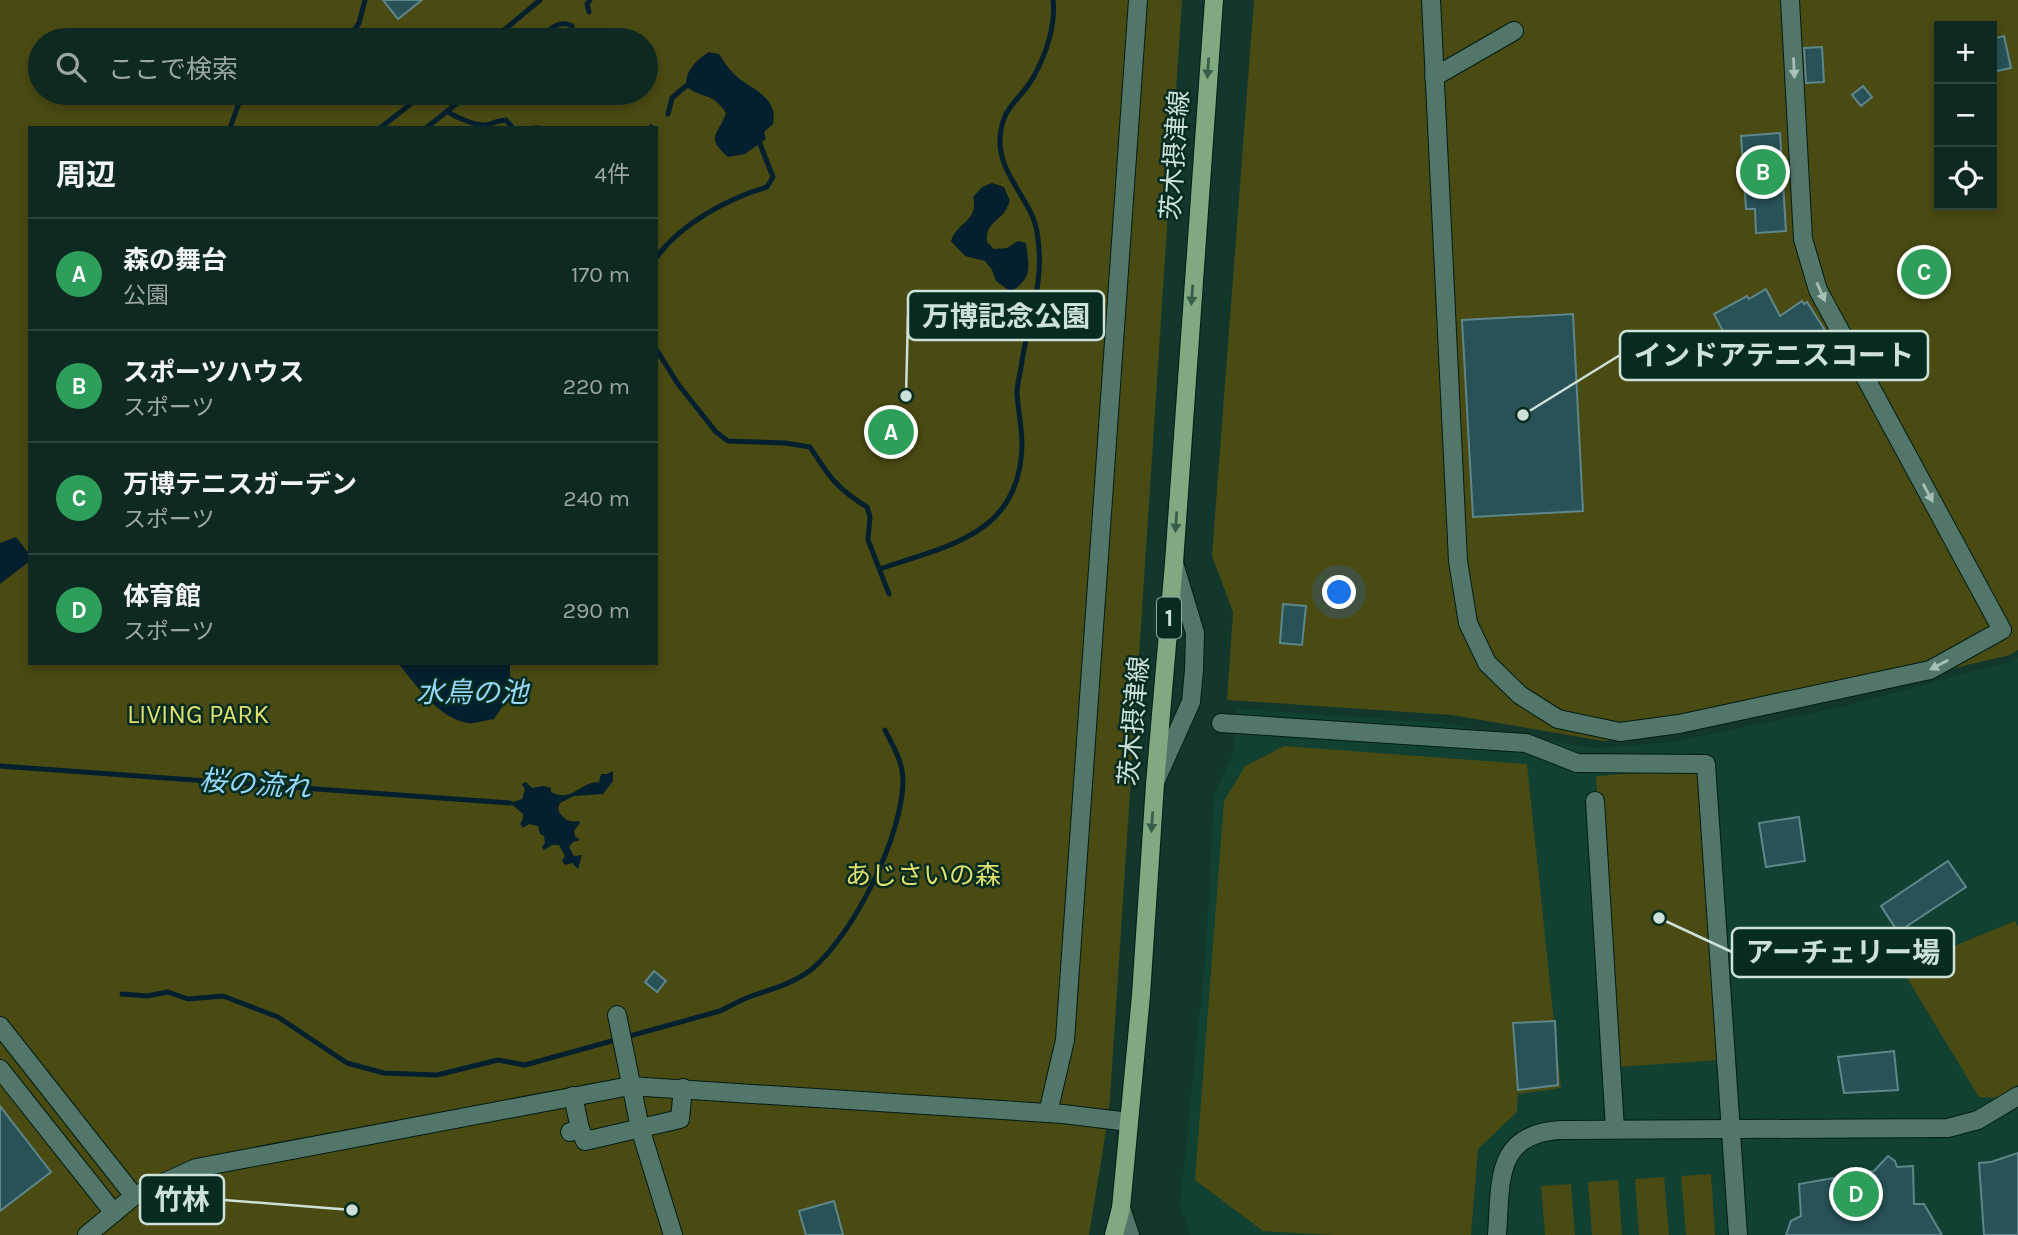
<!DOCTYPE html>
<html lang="ja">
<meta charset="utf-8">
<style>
:root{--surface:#0e2921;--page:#17312a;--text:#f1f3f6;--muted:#9ba6a5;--line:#2e453f;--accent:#d93025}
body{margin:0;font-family:Karla,"Noto Sans JP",sans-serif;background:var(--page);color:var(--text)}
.controls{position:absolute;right:21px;top:21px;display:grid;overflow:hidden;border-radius:0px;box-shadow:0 4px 10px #0003}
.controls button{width:63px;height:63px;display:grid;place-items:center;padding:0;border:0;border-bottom:2px solid var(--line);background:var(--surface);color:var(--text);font:35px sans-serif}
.you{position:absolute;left:1340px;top:593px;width:24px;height:24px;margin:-18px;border:5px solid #fff;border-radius:50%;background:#1a73e8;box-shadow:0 0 0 10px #1a73e833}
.badge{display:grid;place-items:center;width:46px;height:46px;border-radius:50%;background:var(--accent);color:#fff;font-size:23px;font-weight:700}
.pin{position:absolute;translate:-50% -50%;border:4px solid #fff;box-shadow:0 2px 7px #0006}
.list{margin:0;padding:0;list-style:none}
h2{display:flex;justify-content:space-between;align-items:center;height:91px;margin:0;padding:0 28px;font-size:30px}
h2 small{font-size:23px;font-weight:400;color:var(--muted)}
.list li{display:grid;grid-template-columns:46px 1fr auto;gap:21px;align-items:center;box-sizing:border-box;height:112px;padding:0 28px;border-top:2px solid var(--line)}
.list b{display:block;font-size:26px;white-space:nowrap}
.list p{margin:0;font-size:23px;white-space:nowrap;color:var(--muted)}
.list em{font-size:23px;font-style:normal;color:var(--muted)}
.icon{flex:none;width:38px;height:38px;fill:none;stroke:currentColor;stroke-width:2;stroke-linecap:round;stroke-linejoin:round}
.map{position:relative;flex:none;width:2018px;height:1235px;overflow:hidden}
.search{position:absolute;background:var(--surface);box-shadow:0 4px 10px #0003;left:28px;top:28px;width:630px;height:77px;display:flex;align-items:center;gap:18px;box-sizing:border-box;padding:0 24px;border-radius:38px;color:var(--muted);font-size:26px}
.panel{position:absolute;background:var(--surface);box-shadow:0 4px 10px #0003;left:28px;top:126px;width:630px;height:539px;border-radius:0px}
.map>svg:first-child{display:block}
.built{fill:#104133}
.green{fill:#4a4a13;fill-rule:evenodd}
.water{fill:#04202e}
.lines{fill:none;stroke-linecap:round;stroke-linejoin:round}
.stream{stroke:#04202e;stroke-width:5}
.building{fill:#285255;stroke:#5d878a;stroke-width:2}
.minor-casing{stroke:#021d15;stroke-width:20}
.major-casing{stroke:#021d15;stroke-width:20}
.minor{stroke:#52776a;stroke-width:18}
.major{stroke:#7ea981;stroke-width:18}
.oneway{fill:#365e48}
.oneway2{fill:#a8c1b8}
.labels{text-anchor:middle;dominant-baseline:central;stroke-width:5;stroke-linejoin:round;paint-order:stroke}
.shield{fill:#062c22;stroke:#91aba2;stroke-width:2}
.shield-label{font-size:24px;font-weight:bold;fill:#cde1d9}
.street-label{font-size:26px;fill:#cde1d9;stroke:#062c22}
.park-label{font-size:26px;fill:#e0df6d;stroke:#062c22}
.water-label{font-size:28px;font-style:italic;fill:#96d7fa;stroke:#062c22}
.leader{fill:none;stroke:#cde1d9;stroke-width:2.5}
.callout-dot{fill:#cde1d9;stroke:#062c22;stroke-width:2.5}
.callout{fill:#062c22;stroke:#cde1d9;stroke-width:2.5}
.callout-label{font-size:28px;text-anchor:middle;font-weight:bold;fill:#cde1d9}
</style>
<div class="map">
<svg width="2018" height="1235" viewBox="0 0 2018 1235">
<rect width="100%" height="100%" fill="#12372c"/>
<!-- built -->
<polygon class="built" points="2018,657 2018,1235 1191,1235 1180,1205 1206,950 1214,795 1233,753 1237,709 1442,723 1595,748 1673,742 1842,707 2013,661"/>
<!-- green -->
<g class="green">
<path d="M 0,0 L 1182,0 L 1110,1098 C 1105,1144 1096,1189 1089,1235 L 0,1235 ZM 40,40 L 646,40 L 646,93 L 40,93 ZM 30,128 L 656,128 L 656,663 L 30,663 Z"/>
<path d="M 1254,0 L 2018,0 L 2018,650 L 2010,655 L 1671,735 L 1603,741 L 1452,715 L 1227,700 L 1233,612 L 1212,556 ZM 1939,26 L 1992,26 L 1992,205 L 1939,205 Z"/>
<polygon points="1284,746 1527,764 1561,1088 1518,1094 1517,1112 1478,1149 1471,1235 1332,1235 1263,1231 1195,1180 1224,801 1245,766"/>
<polygon points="1700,768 1721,1060 1617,1067 1596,776"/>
<polygon points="2015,921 2018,926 2018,1085 1998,1098 1979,1097 1901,968"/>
<polygon points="1711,1174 1715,1235 1686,1235 1681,1176"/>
<polygon points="1664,1177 1669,1235 1639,1235 1635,1179"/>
<polygon points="1618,1180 1622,1235 1592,1235 1588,1182"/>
<polygon points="1571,1184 1575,1235 1545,1235 1541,1186"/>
</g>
<!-- water -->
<g class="water">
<path d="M 709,52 L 719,54 C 723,60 727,67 733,73 C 748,89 779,95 773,124 L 764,132 L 766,139 L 745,154 L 728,157 C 704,136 719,135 726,113 C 712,91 700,99 686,86 C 685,71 696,60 709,52 Z"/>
<path d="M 992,183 L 1004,187 L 1010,201 C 1008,206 1005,213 1000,217 C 991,225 986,228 987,242 L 994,249 L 1007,248 L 1018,241 L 1026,243 C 1029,268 1033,277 1011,292 L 996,281 L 992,270 L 985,261 L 965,256 L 951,241 C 958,221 979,221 973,197 L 982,187 Z"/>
<polygon points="16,537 30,555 30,561 0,584 0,543"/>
<path d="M 398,663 L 510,663 L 510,695 L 494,719 C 486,720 475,724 467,723 C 437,717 416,685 398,663 Z"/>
<path d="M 613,771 L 613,781 L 603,794 L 574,796 L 560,803 L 558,809 C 562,819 569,823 579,821 L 580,823 L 574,831 L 575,836 L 580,840 L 573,842 L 569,847 L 574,856 L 582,855 L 578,869 L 572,863 L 565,865 L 562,861 L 565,856 L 559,845 L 552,845 L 544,850 L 542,847 L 545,843 L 544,836 L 540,834 L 538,826 L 529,824 L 523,828 L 520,824 L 523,819 L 523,814 L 510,803 L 522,799 L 525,790 L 522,784 L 526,782 L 532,788 L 543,786 L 551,788 L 551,792 C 573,803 579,782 599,782 L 601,774 L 607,774 Z"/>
</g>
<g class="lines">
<!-- stream -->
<g class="stream">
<polyline points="589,12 587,4 590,0"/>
<polyline points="347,40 359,23 365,0"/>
<polyline points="492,40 540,0"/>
<path d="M 537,40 C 548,32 558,18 572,26"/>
<path d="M 447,111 C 455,117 474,125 484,125 C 491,125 497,120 506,120 L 513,128"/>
<polyline points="668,114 672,98 686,86"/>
<polyline points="230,128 239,103 248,93"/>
<polyline points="380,128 425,93"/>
<polyline points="426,128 470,93"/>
<polyline points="535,128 539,128"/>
<polyline points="650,128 651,127"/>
<path d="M 656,258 C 680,224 729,198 767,187 L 773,177 L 760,144"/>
<path d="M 656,349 L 678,384 L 716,432 L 728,441 L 785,443 L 810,447 C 828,475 837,489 867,507 L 870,517 L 868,540 L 889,594"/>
<path d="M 880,569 C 949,545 1020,535 1022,445 C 1022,428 1018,410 1017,393 C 1017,384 1020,375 1021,367 C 1028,317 1046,283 1037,232 C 1032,200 998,174 1000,139 C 1002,104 1020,102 1034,76 C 1046,54 1056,25 1053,0"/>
<polyline points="0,766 510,803"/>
<path d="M 122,994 L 147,996 L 168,992 L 188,999 L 223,996 L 278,1017 L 347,1063 L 384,1073 L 437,1075 L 498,1060 L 525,1065 L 720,1011 C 730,1006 739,1001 749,997 C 771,989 793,984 812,969 C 854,934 903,835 903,780 C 903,762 893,746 885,730"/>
</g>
</g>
<!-- building -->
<g class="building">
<polygon points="383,0 422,0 398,19"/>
<polygon points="2004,36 2011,68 1992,72 1992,39"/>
<polygon points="1822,47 1824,82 1806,83 1804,48"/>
<polygon points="1863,86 1872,97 1861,106 1852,95"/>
<polygon points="1780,133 1786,231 1756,233 1755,209 1746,209 1741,136"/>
<polygon points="1766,289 1780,316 1802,301 1804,304 1807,302 1826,332 1821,335 1824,340 1812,348 1809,343 1805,345 1798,333 1734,369 1727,356 1734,352 1714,314 1747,296 1749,299"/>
<polygon points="1573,314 1583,511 1473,517 1462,320"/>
<polygon points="1283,604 1306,606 1302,645 1280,643"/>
<polygon points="1799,817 1805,861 1766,867 1759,823"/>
<polygon points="1948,861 1966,887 1898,932 1881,906"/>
<polygon points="654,971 666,981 657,992 645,982"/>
<polygon points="1555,1021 1558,1085 1518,1090 1513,1023"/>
<polygon points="1894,1051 1898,1090 1844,1093 1838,1057"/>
<polygon points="0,1106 51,1172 0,1211"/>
<polygon points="2018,1153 2018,1235 1984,1235 1979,1163 1991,1162"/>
<polygon points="1888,1156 1895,1161 1897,1167 1913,1166 1914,1204 1924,1204 1942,1235 1786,1235 1791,1221 1801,1216 1799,1184 1874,1171"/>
<polygon points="834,1201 843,1235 806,1235 799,1211"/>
</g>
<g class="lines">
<!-- minor casing -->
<g class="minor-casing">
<g id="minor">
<polyline points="1431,0 1458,561 1468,623 1487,663 1520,695 1558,719 1620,732 1679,724 1930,670 2002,630 1818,290 1803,239 1790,0"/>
<polyline points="1434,77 1514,31"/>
<polyline points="1221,723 1526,743 1577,763 1706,764 1738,1235"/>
<polyline points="1156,780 1191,702 1194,670 1195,633 1174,563"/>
<polyline points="1595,801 1615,1129"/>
<polyline points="617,1015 640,1128 673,1235"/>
<polyline points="0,1026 134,1196"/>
<polyline points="0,1069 114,1213"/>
<polyline points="1048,1113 1065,1040 1138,0"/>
<polyline points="580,1129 585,1141 680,1119 683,1088"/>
<polyline points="570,1132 580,1129 573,1096"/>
<polyline points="1121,1208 1130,1235"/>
<polyline points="87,1235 134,1196 196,1168 630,1086 1063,1114 1129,1122"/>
<path d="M 1497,1235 C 1501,1182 1494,1132 1563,1130 L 1948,1128 L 1978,1120 L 2018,1096"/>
</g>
</g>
<!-- major casing -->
<g class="major-casing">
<polyline id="major" points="1114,1235 1121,1208 1141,995 1155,784 1174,563 1214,0"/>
</g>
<!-- minor -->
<use href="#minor" class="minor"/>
<!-- major -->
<use href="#major" class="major"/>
</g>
<!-- one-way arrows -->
<defs><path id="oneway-solid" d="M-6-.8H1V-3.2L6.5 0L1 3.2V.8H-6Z" transform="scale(1.75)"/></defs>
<g class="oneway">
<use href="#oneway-solid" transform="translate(1208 68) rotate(94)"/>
<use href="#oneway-solid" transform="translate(1192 295) rotate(94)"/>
<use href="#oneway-solid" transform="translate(1176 522) rotate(94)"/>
<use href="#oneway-solid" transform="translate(1152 822) rotate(94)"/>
</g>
<g class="oneway2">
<use href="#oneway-solid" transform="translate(1794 68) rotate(87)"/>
<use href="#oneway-solid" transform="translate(1821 292) rotate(66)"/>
<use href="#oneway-solid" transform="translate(1928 493) rotate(62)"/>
<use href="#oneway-solid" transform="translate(1939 665) rotate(152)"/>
</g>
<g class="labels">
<!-- shield labels -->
<rect class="shield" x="1157" y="597.5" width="24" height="41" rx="5"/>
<g class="shield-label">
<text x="1169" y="618">1</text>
</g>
<!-- street labels -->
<g class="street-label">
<text transform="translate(1175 155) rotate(-86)">茨木摂津線</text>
<text transform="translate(1134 721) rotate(-85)">茨木摂津線</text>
</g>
<!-- park labels -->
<g class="park-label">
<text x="198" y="714">LIVING PARK</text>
<text x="923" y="875">あじさいの森</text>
</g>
<!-- water labels -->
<g class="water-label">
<text x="472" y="692">水鳥の池</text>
<text transform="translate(255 784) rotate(4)">桜の流れ</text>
</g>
</g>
<!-- callouts -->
<path class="leader" d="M906 396L908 316M1523 415L1620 355M1659 918L1732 952M352 1210L224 1200"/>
<g class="callout-dot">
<circle cx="906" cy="396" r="7"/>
<circle cx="1523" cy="415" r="7"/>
<circle cx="1659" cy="918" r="7"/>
<circle cx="352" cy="1210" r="7"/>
</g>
<g class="callout">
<rect x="908" y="291" width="196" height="49" rx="7"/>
<rect x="1620" y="331" width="308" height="49" rx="7"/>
<rect x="1732" y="928" width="222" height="49" rx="7"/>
<rect x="140" y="1175" width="84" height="49" rx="7"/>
</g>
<g class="callout-label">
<text x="1006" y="326">万博記念公園</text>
<text x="1774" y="365">インドアテニスコート</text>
<text x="1843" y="962">アーチェリー場</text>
<text x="182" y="1209">竹林</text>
</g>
</svg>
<div class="controls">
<button>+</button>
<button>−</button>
<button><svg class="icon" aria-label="locate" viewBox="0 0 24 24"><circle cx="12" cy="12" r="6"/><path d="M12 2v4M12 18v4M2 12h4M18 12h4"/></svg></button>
</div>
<div class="you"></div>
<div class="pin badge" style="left:891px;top:432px;background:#2e9e5b">A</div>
<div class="pin badge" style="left:1763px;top:172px;background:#2e9e5b">B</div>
<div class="pin badge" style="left:1924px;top:272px;background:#2e9e5b">C</div>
<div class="pin badge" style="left:1856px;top:1194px;background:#2e9e5b">D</div>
<div class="search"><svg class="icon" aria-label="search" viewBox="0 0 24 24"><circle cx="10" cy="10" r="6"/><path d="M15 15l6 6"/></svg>ここで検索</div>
<section class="panel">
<h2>周辺<small>4件</small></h2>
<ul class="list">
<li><span class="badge" style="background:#2e9e5b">A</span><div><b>森の舞台</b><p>公園</p></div><em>170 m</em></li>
<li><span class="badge" style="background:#2e9e5b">B</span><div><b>スポーツハウス</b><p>スポーツ</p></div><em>220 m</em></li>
<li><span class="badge" style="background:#2e9e5b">C</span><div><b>万博テニスガーデン</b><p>スポーツ</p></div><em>240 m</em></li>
<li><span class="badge" style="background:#2e9e5b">D</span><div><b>体育館</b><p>スポーツ</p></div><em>290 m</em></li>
</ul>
</section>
</div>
